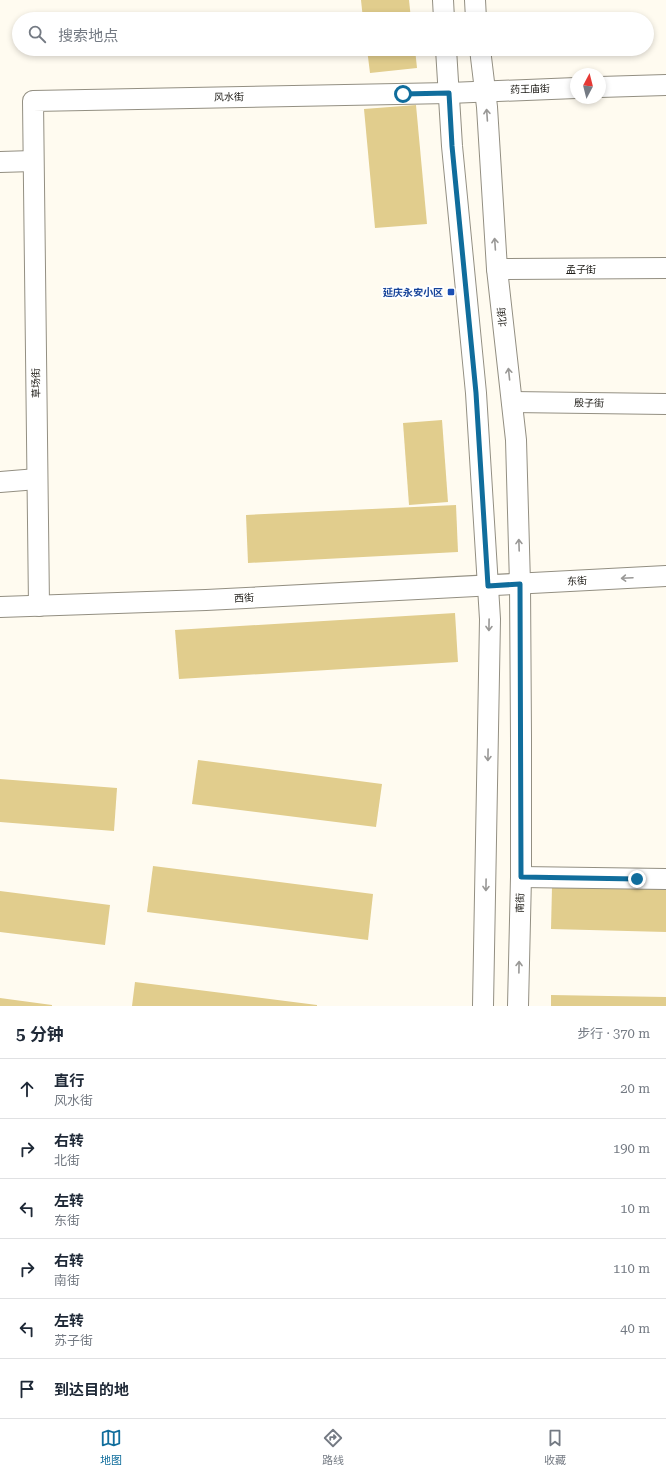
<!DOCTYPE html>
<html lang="zh">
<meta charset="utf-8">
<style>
:root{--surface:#fff;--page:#f6f6f7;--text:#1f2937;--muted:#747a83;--line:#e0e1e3;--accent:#106d9c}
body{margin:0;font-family:"Roboto Serif","Noto Sans SC",serif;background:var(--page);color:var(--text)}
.compass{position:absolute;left:570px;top:68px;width:36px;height:36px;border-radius:50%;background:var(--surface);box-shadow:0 2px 6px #0003;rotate:7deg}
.stop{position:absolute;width:12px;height:12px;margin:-9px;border:3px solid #106d9c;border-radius:50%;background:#fff}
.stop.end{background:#106d9c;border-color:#fff;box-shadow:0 1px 4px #0008}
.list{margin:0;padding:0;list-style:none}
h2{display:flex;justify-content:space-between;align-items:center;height:52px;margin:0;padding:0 16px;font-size:17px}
h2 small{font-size:13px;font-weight:400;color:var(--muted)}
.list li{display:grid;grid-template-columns:26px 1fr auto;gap:12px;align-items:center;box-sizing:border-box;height:60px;padding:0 16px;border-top:1px solid var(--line)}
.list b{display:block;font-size:15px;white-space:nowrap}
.list p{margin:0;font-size:13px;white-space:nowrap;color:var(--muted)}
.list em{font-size:13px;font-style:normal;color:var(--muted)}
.icon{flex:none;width:22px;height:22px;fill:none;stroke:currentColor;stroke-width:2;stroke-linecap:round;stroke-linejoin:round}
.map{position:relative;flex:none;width:666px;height:1006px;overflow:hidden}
.search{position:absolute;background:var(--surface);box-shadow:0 2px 6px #0003;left:12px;right:12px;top:12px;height:44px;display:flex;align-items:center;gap:10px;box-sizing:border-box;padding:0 14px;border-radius:22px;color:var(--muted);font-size:15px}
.sheet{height:412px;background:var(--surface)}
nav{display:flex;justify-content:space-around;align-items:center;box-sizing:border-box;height:56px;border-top:1px solid var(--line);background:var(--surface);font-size:11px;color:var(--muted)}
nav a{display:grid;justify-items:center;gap:2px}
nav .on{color:var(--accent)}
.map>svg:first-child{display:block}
.building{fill:#e1cd8d}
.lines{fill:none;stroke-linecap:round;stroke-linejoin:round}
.minor-casing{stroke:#938f82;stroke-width:22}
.minor{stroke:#fff;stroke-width:20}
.oneway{stroke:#999896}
.route{stroke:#106d9c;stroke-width:5}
.transit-dot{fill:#1a4fb4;stroke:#fff;stroke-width:1.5}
.labels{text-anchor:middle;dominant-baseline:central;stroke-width:4;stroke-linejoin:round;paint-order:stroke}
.street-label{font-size:10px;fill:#1c1a15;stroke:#fff}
.transit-label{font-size:10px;font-weight:bold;fill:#164399;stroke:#fff;text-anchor:end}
</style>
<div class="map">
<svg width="666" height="1006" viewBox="0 0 666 1006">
<rect width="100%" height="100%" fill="#fffbf0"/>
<!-- building -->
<g class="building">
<polygon points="361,0 409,0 411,19 363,19"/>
<polygon points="367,49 415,49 417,68 370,73"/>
<polygon points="416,105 427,224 375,228 364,109"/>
<polygon points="442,420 448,502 409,505 403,423"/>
<polygon points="456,505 458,552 248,563 246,515"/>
<polygon points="455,613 458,662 179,679 175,630"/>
<polygon points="198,760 382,784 376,827 192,804"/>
<polygon points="0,779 117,788 114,831 0,822"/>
<polygon points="153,866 373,894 368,940 147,912"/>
<polygon points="552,887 666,889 666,932 551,929"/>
<polygon points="0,891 110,905 105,945 0,932"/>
<polygon points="135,982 317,1005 317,1006 132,1006"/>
<polygon points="551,995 666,997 666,1006 551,1006"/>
<polygon points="0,998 52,1005 52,1006 0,1006"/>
</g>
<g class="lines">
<!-- minor casing -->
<g class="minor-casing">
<g id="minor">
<polyline points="443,0 444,19"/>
<polyline points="475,0 476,19"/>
<polyline points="446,49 452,146 476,393 490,619 483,1006"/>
<polyline points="480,49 487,107 497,269 516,440 520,584 521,737 521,877 518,1006"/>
<polyline points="600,87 666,85"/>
<polyline points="0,162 33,161"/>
<polyline points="497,269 666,268"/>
<polyline points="512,402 666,404"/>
<polyline points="0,482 37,479"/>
<polyline points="39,606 33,101 449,93 576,88"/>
<polyline points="0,607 206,600 666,576"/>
<polyline points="521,877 666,879"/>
</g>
</g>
<!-- minor -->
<use href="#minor" class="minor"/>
</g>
<!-- one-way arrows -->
<defs><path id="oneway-shaft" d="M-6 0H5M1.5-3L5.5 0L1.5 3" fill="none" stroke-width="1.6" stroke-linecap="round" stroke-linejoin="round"/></defs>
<g class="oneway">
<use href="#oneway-shaft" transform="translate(487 115) rotate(-94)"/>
<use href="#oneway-shaft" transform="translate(495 244) rotate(-94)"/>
<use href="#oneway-shaft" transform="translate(509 374) rotate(-96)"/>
<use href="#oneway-shaft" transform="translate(519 545) rotate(-92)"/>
<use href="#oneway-shaft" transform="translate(627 578) rotate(177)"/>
<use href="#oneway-shaft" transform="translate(489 625) rotate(91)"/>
<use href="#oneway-shaft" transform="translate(488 755) rotate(91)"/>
<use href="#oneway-shaft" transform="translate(486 885) rotate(91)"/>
<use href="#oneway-shaft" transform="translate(519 967) rotate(-89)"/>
</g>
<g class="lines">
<!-- route -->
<polyline class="route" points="403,94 449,93 452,146 476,393 488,586 520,584 521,877 637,879"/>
</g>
<!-- markers -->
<rect class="transit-dot" x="447" y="288" width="8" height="8" rx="2"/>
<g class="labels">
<!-- street labels -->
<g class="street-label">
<text transform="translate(530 89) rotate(-2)">药王庙街</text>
<text transform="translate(229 97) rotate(-1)">风水街</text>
<text x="581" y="269">孟子街</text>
<text transform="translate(502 317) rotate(-96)">北街</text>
<text transform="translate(36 383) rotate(-91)">草场街</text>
<text transform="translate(589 403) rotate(1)">殷子街</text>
<text transform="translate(577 581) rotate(-3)">东街</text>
<text transform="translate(244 598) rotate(-3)">西街</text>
<text transform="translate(520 903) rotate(-89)">南街</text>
</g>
<!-- transit labels -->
<g class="transit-label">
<text x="443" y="292">延庆永安小区</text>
</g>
</g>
</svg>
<svg class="compass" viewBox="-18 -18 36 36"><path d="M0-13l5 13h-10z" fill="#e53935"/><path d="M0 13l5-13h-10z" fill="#747a83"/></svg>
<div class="stop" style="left:403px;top:94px"></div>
<div class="stop end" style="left:637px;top:879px"></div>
<div class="search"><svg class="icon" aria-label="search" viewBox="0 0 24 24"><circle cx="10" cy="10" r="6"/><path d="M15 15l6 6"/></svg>搜索地点</div>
</div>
<section class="sheet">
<h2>5 分钟<small>步行 · 370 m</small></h2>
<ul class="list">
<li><svg class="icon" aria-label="ahead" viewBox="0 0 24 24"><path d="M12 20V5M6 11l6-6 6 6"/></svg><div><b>直行</b><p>风水街</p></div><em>20 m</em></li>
<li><svg class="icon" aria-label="right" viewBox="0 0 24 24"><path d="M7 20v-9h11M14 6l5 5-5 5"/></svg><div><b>右转</b><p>北街</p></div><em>190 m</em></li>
<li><svg class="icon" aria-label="left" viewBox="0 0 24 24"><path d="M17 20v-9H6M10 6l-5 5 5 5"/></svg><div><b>左转</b><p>东街</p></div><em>10 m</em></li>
<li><svg class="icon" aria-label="right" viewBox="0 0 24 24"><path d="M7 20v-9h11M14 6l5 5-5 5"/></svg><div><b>右转</b><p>南街</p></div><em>110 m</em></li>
<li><svg class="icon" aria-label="left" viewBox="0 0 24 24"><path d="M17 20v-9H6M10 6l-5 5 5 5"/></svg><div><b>左转</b><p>苏子街</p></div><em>40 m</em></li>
<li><svg class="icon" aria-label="arrive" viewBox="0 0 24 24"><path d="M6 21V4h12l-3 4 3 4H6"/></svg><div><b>到达目的地</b></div></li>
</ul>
</section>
<nav>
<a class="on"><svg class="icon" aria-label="map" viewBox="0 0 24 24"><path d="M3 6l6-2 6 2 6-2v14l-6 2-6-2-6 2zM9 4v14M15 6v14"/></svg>地图</a>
<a><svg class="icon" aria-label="directions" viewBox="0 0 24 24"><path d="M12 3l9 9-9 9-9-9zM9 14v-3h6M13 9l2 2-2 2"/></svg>路线</a>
<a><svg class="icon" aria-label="saved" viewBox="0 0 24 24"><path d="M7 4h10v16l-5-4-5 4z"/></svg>收藏</a>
</nav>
